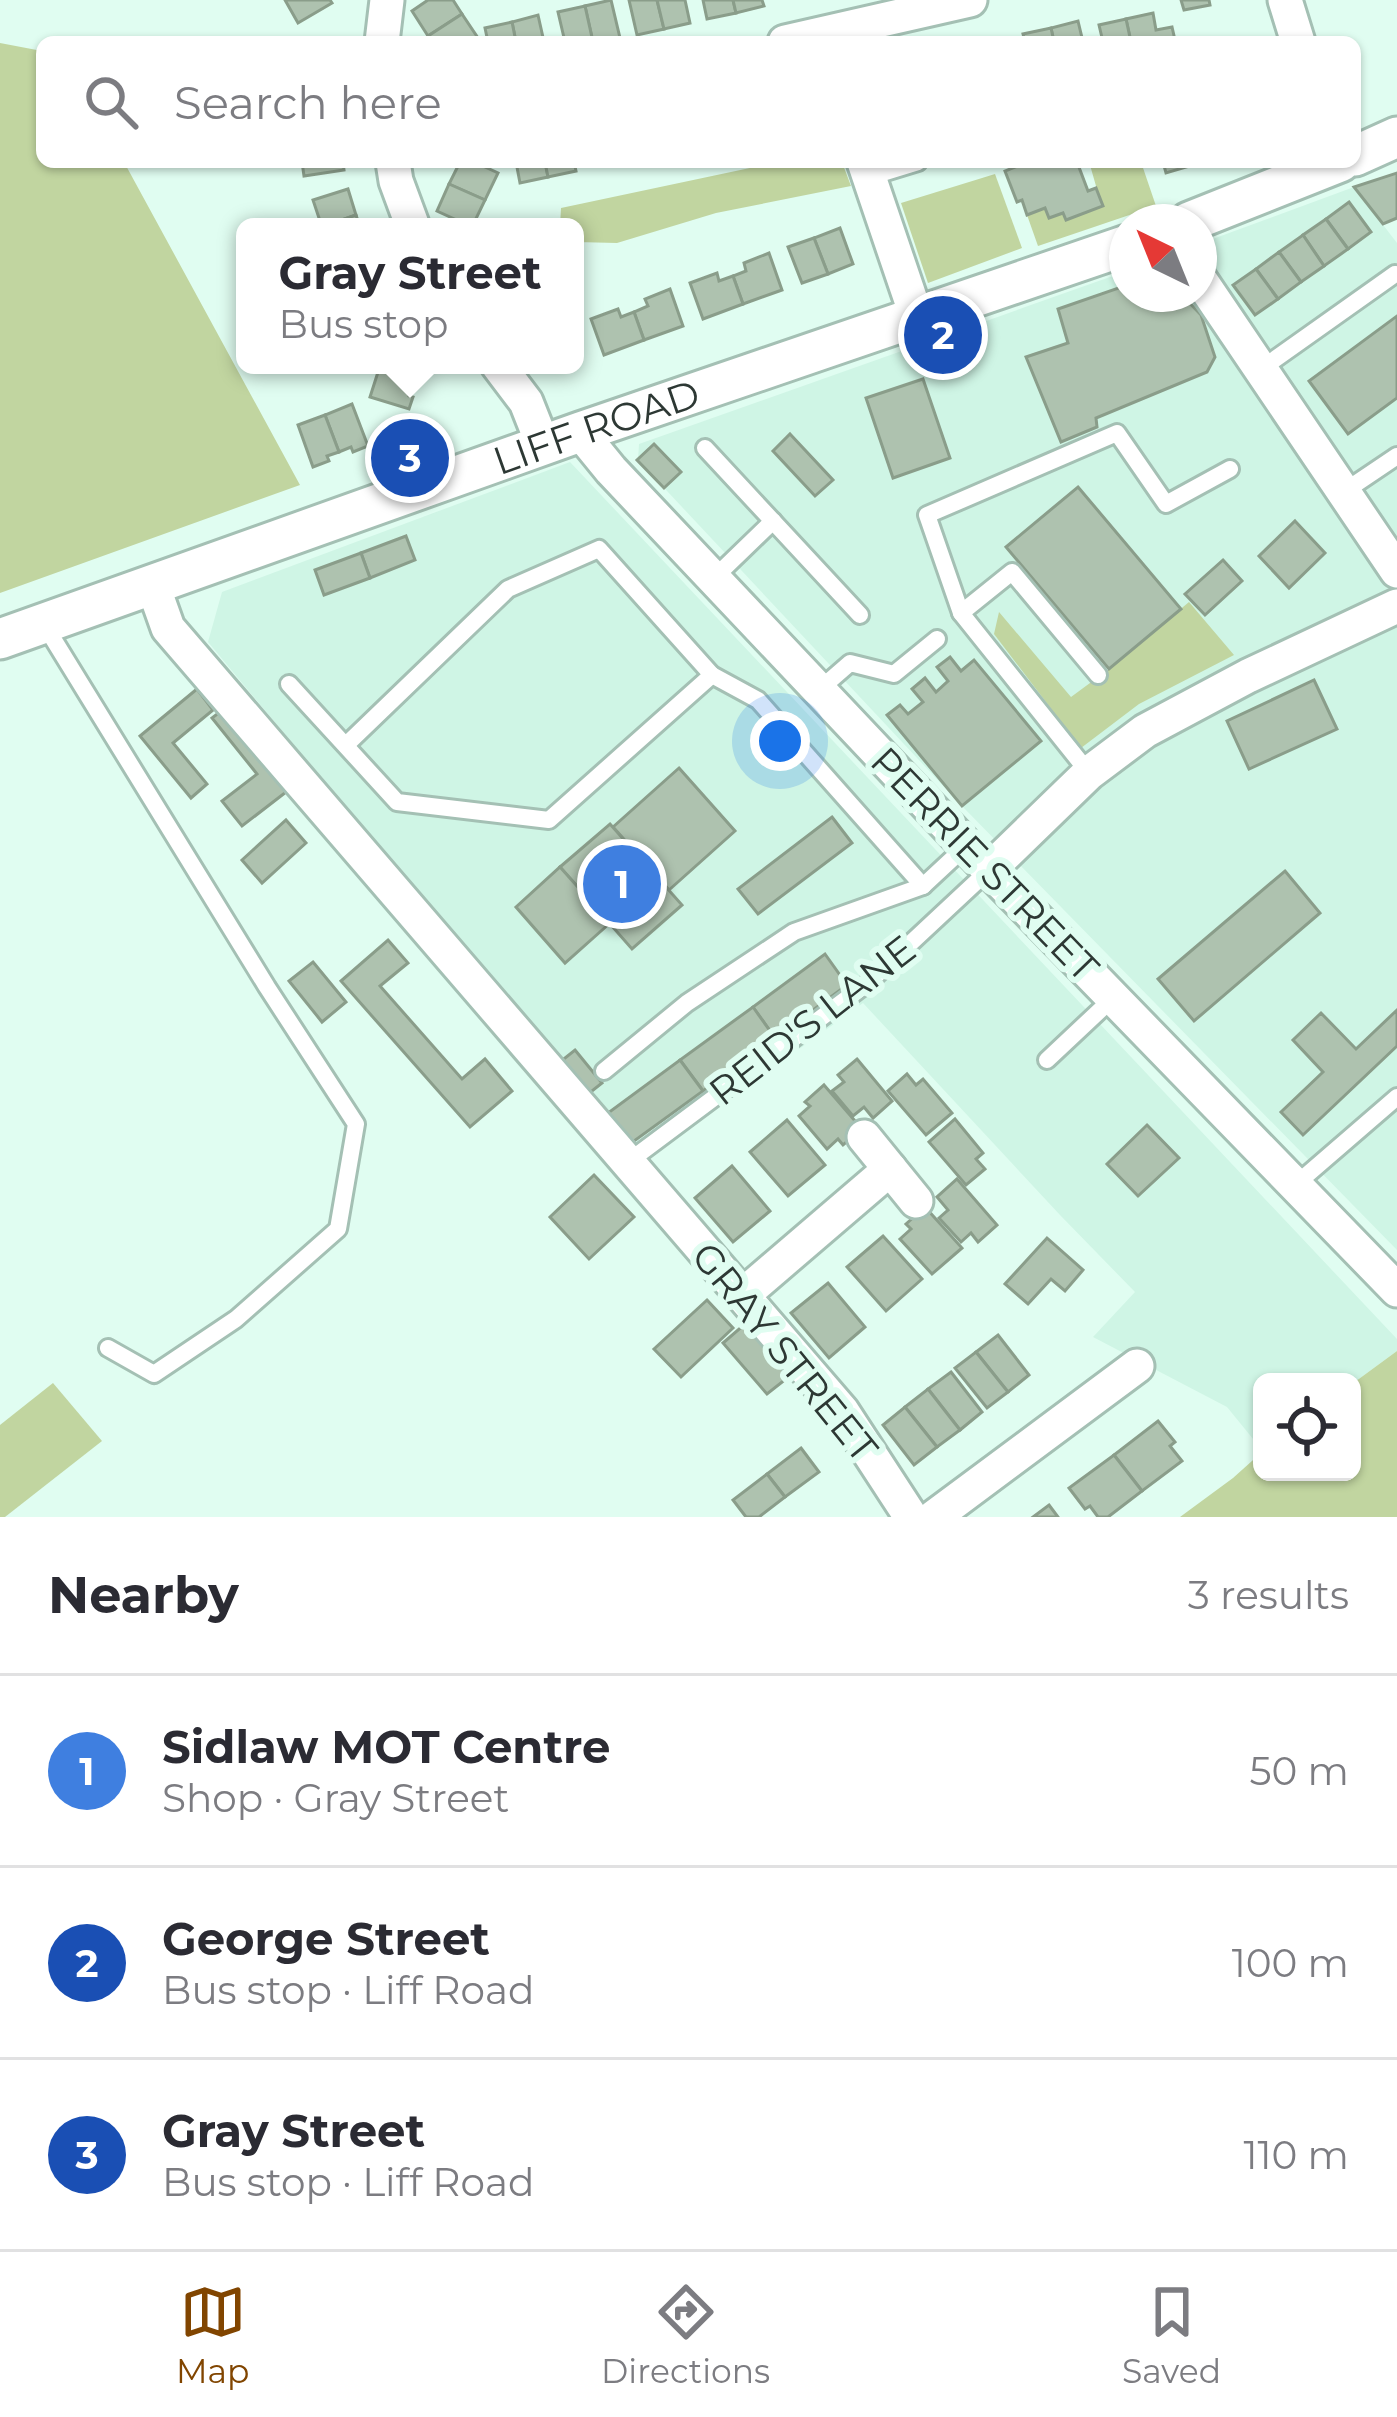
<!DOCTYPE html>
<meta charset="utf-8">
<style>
:root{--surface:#fff;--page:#f2f2f3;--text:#2b2b33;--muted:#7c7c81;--line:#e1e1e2;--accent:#814500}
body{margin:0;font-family:Montserrat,sans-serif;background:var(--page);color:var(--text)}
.controls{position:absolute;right:36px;bottom:36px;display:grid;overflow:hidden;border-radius:18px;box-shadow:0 3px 9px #0004}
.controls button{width:108px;height:108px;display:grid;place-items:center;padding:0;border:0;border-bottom:3px solid var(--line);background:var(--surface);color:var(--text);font:60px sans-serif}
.compass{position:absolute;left:1109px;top:204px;width:108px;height:108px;border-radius:50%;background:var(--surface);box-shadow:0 3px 9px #0004;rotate:317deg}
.you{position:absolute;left:780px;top:741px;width:42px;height:42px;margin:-30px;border:9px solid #fff;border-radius:50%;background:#1a73e8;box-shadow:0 0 0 18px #1a73e833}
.badge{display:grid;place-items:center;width:78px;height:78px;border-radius:50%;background:var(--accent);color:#fff;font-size:39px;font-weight:700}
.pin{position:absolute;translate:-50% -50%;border:6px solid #fff;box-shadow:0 3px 12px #0006}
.popup{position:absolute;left:236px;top:218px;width:348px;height:156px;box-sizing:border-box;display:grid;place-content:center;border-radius:18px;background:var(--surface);filter:drop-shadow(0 3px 9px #0005);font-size:39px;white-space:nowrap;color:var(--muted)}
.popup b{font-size:45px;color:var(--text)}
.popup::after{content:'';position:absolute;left:50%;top:100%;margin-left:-24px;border:24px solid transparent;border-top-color:var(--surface)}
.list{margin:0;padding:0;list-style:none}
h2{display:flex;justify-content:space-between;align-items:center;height:156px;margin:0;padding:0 48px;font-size:51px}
h2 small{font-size:39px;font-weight:400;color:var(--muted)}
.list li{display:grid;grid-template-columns:78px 1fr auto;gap:36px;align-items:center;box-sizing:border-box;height:192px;padding:0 48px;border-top:3px solid var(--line)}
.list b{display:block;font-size:45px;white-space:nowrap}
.list p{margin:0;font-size:39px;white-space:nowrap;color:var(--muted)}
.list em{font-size:39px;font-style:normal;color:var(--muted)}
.icon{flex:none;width:66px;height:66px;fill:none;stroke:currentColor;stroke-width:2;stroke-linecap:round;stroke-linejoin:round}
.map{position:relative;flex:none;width:1397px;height:1517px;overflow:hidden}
.search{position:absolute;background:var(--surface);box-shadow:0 3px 9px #0004;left:36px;right:36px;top:36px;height:132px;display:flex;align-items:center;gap:30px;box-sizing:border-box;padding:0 42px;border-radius:18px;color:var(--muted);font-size:45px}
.sheet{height:732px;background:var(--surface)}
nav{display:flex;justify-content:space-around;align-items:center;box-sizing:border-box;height:168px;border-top:3px solid var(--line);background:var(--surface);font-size:33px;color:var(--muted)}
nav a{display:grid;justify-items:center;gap:6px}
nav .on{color:var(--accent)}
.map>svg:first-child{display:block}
.built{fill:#cff5e5}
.green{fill:#c1d5a0}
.building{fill:#aec2af;stroke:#8a9d8a;stroke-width:3}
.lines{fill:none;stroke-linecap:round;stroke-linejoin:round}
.service-casing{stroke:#a4c0b4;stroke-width:22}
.minor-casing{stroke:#a4c0b4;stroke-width:39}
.tertiary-casing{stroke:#a4c0b4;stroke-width:45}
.service{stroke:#fff;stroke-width:16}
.minor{stroke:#fff;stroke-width:33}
.tertiary{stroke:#fff;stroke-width:39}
.labels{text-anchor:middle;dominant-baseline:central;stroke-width:12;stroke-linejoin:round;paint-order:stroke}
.street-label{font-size:39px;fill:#2d3834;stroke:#e0fdf1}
</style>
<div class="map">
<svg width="1397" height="1517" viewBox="0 0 1397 1517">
<rect width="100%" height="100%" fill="#e0fdf1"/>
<!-- built -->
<g class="built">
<polygon points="1354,187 1397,243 1397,586 1376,597 1397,616 1397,1250 962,806 638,460 639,444 1127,271 1127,294 1199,294 1199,244"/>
<polygon points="570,462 1397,1339 1397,1351 1352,1384 1352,1382 1262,1382 1262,1450 1227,1407 1093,1337 1135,1292 1060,1215 863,1003 641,1163 208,642 222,592"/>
</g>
<!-- green -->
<g class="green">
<polygon points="0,43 42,51 42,162 124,162 300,485 0,593"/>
<polygon points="778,162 842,162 851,186 716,213 617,243 576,242 575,227 560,227 561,208"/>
<polygon points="1099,162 1141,162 1156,206 1038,246 1027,215 1045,208 1049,218 1063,213 1066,220 1102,207 1090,165"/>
<polygon points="995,174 1022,248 928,283 901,203"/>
<polygon points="1189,602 1234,655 1139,704 1081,748 994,634 999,612 1071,697 1109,669"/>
<polygon points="1397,1351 1397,1517 1180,1517 1233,1478 1262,1452 1262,1472 1352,1472 1352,1384"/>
<polygon points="53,1383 102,1441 5,1517 0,1517 0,1425"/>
</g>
<!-- building -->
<g class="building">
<polygon points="285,0 330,0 332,3 298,23"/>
<polygon points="428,0 453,0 462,14 428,36 412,11"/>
<polygon points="611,0 620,38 593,42 585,6"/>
<polygon points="629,0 657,0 664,29 637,35"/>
<polygon points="657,0 685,0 690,23 664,29"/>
<polygon points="703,0 733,0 736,13 707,19"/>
<polygon points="733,0 762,0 764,6 736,13"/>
<polygon points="1181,0 1209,0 1210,5 1184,10"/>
<polygon points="585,6 593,42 565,42 558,12"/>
<polygon points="1153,13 1156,30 1172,27 1175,40 1131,42 1126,19"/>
<polygon points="462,14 478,38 473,42 432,42 428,36"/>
<polygon points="538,15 544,42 516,42 512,22"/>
<polygon points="1126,19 1131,42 1103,42 1099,25"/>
<polygon points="1078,21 1083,42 1054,42 1051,28"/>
<polygon points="512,22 516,42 488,42 485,28"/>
<polygon points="1051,28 1054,42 1025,42 1023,34"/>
<rect x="298" y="38" width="38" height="4"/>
<polygon points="302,162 343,162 344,170 304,176"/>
<polygon points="460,162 474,162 498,173 485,200 449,184"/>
<polygon points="516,162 545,162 548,177 520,183"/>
<polygon points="545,162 574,162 576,171 548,177"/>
<polygon points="1028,162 1077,162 1088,191 1096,188 1103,206 1066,220 1063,213 1049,218 1045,208 1027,215 1022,200 1017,202 1005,171"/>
<polygon points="1163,162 1192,162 1193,165 1166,173"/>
<polygon points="1397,173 1397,218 1383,224 1354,187"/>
<polygon points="449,184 485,200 472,227 437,211"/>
<polygon points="348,189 356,215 322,227 313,200"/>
<polygon points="1349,202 1371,232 1348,249 1326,219"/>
<polygon points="356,215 360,227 322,227"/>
<polygon points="1326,219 1348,249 1324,266 1303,235"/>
<polygon points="840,228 853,264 828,274 814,238"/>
<polygon points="1303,235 1324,266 1301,282 1279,252"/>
<polygon points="814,238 828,274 802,283 788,247"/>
<polygon points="1279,252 1301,282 1278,299 1256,269"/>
<polygon points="769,253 782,290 743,304 733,276 746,271 744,263"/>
<polygon points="1256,269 1278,299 1255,315 1233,285"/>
<polygon points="717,273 719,281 733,276 743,304 703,319 690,283"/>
<polygon points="1127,285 1127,294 1181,294 1201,315 1215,357 1207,372 1096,418 1097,427 1061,442 1026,357 1068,343 1058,309"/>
<polygon points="670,289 683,326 644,340 634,312 648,306 645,299"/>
<polygon points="618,309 621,317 634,312 644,340 604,355 591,319"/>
<polygon points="1397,316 1397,398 1348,434 1309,381"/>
<polygon points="380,365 425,365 419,365 414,380 379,369"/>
<polygon points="379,369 414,380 409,396 413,397 409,409 370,397"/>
<polygon points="923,379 950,458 893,478 866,398"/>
<polygon points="352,404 368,446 353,452 351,447 339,452 325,415"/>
<polygon points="325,415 339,452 327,456 329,461 313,467 298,425"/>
<polygon points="790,434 833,480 815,496 773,451"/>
<polygon points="654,444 681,472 664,488 637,460"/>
<polygon points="1078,487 1181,609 1109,669 1006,547"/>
<polygon points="1295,521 1325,553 1289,588 1259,556"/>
<polygon points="406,536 415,560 370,578 361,553"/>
<polygon points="361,553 370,578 324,595 315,570"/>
<polygon points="1223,560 1242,581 1205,615 1185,594"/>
<polygon points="950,657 961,671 974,660 1041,741 962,806 887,715 900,705 908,714 923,702 912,689 925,678 936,692 948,681 937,667"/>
<polygon points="1314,680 1337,729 1249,769 1227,721"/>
<polygon points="197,689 213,710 173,743 207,784 191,798 140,736"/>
<polygon points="225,708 290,789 242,826 222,801 257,774 212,718"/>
<polygon points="679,768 735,831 669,890 613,827"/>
<polygon points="832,817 852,843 758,914 738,889"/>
<polygon points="286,820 306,843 262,883 242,860"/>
<polygon points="610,824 682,905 632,949 560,867"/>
<polygon points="560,867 610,923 565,963 516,907"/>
<polygon points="1285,871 1320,913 1194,1021 1158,979"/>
<polygon points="388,940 408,963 380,986 462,1079 485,1059 512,1091 470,1127 341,981"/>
<polygon points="825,954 847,985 775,1038 753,1007"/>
<polygon points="313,962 346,1002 322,1022 289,981"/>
<polygon points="753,1007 775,1038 703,1091 680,1060"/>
<polygon points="1397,1010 1397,1046 1303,1135 1281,1112 1323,1072 1293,1040 1321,1013 1356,1049"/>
<polygon points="575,1050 602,1083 587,1095 560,1062"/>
<polygon points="857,1059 892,1101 873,1118 864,1107 853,1116 832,1091 844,1082 838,1075"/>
<polygon points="680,1060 703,1091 630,1144 608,1113"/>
<polygon points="907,1074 916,1085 923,1079 952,1113 926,1135 888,1091"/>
<polygon points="824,1085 862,1129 843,1145 838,1139 827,1149 799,1116 810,1106 805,1102"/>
<polygon points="955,1119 983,1153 976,1159 985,1169 966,1185 929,1142"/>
<polygon points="787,1120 825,1165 788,1196 750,1152"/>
<polygon points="1147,1125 1179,1158 1138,1196 1107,1164"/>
<polygon points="732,1166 770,1211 733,1242 695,1198"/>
<polygon points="594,1175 634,1217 589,1259 550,1217"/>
<polygon points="957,1179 997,1225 978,1242 971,1233 961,1242 939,1218 948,1210 937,1197"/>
<polygon points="925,1207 962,1248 932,1274 900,1239 911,1229 906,1224"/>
<polygon points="883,1236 922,1279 886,1311 847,1267"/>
<polygon points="1047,1238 1083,1270 1065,1291 1051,1279 1028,1304 1005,1284"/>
<polygon points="828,1283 865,1327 829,1358 791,1313"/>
<polygon points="707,1300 733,1328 681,1377 654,1349"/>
<polygon points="746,1323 791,1375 767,1394 723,1343"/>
<polygon points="998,1335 1029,1375 1008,1392 976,1352"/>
<polygon points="976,1352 1008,1392 987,1408 955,1368"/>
<polygon points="951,1372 982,1412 960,1430 928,1389"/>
<polygon points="928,1389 960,1430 937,1447 905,1407"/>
<polygon points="905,1407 937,1447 914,1465 883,1425"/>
<polygon points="1158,1421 1175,1442 1170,1446 1182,1461 1142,1491 1114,1455"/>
<polygon points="801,1448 819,1472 785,1497 767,1474"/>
<polygon points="1114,1455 1142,1491 1108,1517 1098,1517 1090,1506 1085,1509 1069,1488"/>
<polygon points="767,1474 785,1497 759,1517 746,1517 733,1500"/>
<polygon points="1049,1505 1058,1517 1033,1517"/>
</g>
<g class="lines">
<!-- service casing -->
<g class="service-casing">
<g id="service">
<polyline points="869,177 918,162"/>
<polyline points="1261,369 1395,274"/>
<polyline points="705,448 860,615"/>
<polyline points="1345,491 1397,456"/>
<polyline points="714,578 773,521"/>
<polyline points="961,613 927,515 1117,433 1166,504 1230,469"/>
<polyline points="44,624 267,987 356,1124 338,1229 236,1319 154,1374 108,1348"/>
<polyline points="289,684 397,802 549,820 712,675 758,700 923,886"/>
<polyline points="819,690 850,663 894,674 937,639"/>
<polyline points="346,745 508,589 599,549 712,675"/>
<polyline points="1089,773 961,613 1012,572 1098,675"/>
<polyline points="1047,1060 1113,998"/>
<polyline points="604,1071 687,1003 794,932 923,886 966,846"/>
<polyline points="628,1162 869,982 989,870"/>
<polyline points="1294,1186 1397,1097"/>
</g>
</g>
<!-- minor casing -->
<g class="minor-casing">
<g id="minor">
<polyline points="1285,0 1298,42"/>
<polyline points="382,42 387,0"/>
<polyline points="785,42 970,0"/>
<polyline points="393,162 396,181 413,227"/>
<polyline points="864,162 917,318"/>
<polyline points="1199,278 1397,571"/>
<polyline points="498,365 526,402 543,445"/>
<polyline points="580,432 611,470 989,870 1397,1290"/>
<polyline points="152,583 168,628 842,1411 911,1517"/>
<polyline points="989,870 1089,773 1145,731 1248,676 1397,606"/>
<polyline points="864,1137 916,1201"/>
<polyline points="743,1295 890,1169"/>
<polyline points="934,1517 1137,1366"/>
</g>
</g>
<!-- tertiary casing -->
<g class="tertiary-casing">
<g id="tertiary">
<polyline points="1355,156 1397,137"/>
<polyline points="1189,222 1340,162"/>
<path id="s1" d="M 0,639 L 580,432 L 1127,245"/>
</g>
</g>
<!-- service -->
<use href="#service" class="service"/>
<!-- minor -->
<use href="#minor" class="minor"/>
<!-- tertiary -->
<use href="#tertiary" class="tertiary"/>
</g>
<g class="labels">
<!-- street labels -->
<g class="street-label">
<text stroke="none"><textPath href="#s1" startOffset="633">LIFF ROAD</textPath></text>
<text transform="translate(985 864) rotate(46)">PERRIE STREET</text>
<text transform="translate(812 1020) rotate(-38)">REID'S LANE</text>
<text transform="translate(785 1352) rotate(51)">GRAY STREET</text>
</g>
</g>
</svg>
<div class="controls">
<button><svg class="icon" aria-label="locate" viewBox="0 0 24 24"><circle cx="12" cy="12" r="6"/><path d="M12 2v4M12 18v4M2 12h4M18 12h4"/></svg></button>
</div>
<svg class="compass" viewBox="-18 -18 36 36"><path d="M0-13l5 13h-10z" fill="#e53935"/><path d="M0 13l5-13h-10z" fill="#7c7c81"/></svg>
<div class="you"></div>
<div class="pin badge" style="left:622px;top:884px;background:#3f7fe0">1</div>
<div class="pin badge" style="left:943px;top:335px;background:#1a4fb4">2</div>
<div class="pin badge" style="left:410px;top:458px;background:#1a4fb4">3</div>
<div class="popup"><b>Gray Street</b>Bus stop</div>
<div class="search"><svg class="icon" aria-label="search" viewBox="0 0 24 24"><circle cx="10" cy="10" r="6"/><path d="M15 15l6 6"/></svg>Search here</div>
</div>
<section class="sheet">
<h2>Nearby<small>3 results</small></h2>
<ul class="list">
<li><span class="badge" style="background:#3f7fe0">1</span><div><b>Sidlaw MOT Centre</b><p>Shop · Gray Street</p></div><em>50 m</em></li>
<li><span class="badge" style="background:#1a4fb4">2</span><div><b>George Street</b><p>Bus stop · Liff Road</p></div><em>100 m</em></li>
<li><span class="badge" style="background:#1a4fb4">3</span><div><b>Gray Street</b><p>Bus stop · Liff Road</p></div><em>110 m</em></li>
</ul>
</section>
<nav>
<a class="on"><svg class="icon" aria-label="map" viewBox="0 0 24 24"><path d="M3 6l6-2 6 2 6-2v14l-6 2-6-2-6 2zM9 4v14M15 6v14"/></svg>Map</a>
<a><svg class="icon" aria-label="directions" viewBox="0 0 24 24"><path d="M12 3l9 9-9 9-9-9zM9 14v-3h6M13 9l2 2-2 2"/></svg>Directions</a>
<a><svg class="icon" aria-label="saved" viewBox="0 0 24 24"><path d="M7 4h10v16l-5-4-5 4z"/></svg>Saved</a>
</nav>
